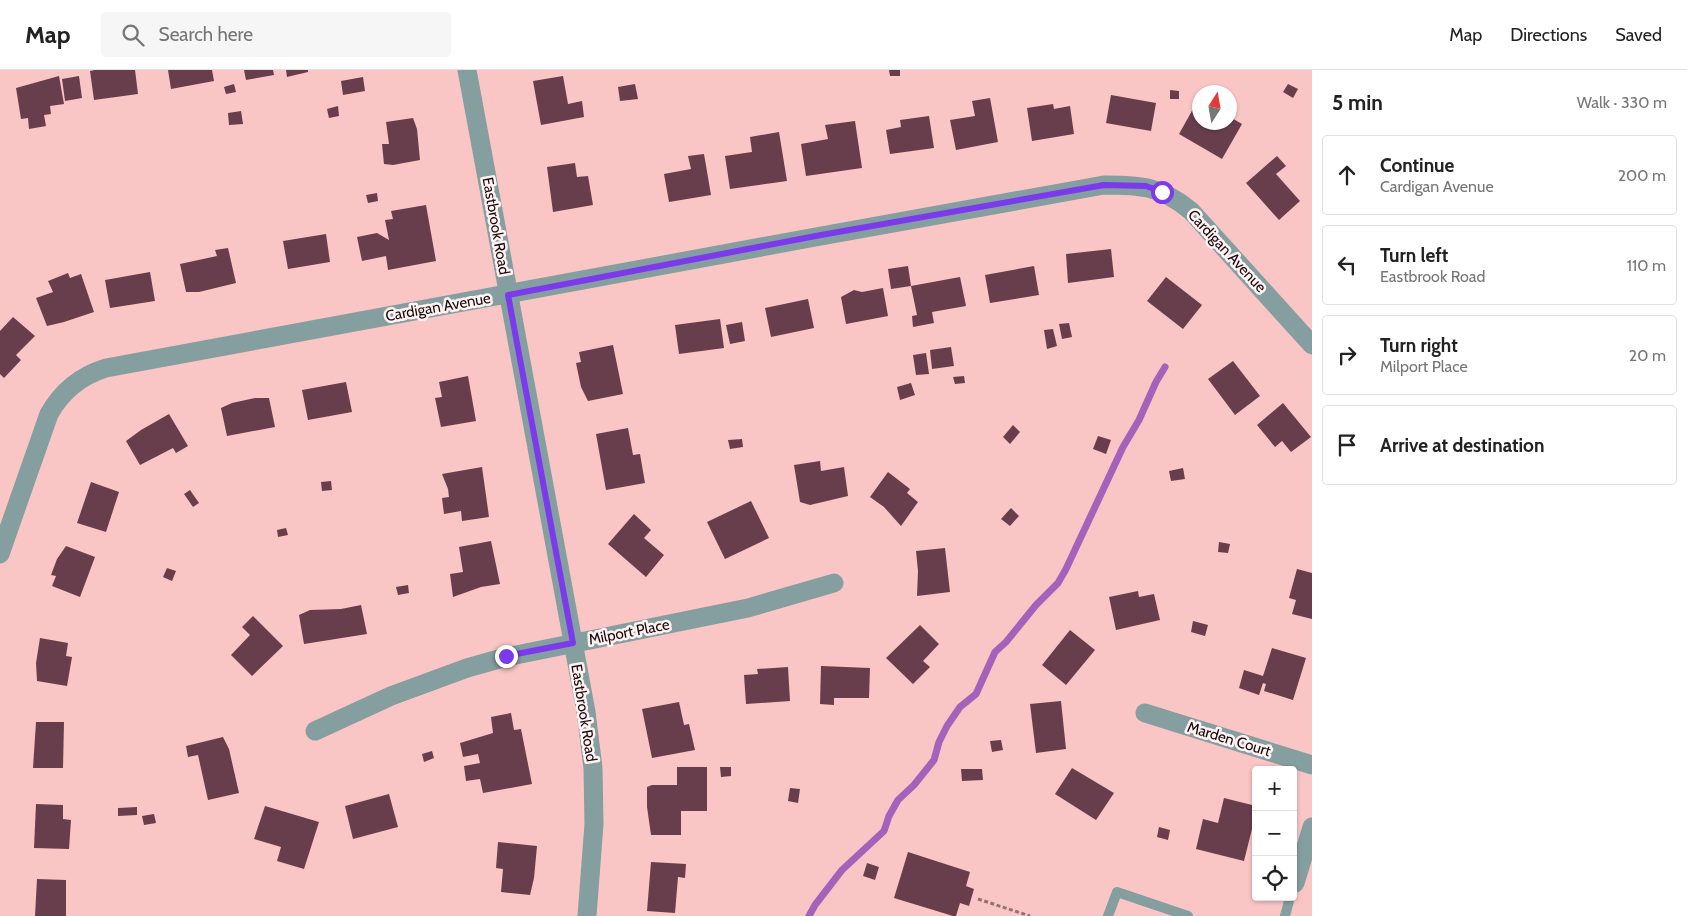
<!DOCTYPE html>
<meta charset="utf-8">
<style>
:root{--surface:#fff;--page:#f6f6f6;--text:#222;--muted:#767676;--line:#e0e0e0}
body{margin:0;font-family:Cabin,sans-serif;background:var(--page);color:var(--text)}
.controls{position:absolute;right:15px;bottom:15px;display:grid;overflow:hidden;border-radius:5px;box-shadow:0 1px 4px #0004}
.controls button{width:45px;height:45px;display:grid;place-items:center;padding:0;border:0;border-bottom:1px solid var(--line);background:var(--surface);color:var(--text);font:25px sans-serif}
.compass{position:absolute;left:1192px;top:15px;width:45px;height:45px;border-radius:50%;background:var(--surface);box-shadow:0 1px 4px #0004;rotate:11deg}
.stop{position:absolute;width:15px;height:15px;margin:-11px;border:4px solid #7c3aed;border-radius:50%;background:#fff}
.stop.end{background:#7c3aed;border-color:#fff;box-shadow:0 1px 5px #0008}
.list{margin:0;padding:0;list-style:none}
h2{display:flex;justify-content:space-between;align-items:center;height:65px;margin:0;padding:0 20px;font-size:21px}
h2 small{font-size:16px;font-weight:400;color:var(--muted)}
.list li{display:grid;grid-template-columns:32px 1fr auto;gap:15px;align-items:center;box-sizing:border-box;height:80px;margin:0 10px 10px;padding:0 10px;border:1px solid var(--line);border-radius:5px}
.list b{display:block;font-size:19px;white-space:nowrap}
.list p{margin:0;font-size:16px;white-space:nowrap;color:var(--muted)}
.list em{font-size:16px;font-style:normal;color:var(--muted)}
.icon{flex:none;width:28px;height:28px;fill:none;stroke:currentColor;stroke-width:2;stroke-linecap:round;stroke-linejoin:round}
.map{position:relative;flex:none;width:1312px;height:846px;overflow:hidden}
header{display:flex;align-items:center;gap:30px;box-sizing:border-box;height:70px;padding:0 25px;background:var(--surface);border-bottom:1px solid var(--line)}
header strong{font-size:24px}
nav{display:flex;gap:28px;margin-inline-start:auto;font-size:18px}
.search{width:350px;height:45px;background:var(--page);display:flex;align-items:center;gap:12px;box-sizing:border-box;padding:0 18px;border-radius:5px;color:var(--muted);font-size:19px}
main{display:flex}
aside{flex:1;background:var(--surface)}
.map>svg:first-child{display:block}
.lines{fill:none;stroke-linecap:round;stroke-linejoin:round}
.stream{stroke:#a661ba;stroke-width:7}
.building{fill:#683e4c}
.path{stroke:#967172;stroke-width:3;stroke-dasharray:4 2.5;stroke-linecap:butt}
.lane{stroke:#859e9f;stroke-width:10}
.street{stroke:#859e9f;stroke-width:19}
.route{stroke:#7c3aed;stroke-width:6}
.labels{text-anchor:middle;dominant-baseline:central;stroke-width:5;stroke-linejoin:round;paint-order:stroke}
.street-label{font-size:15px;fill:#190809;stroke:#fef2f2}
</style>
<header>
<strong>Map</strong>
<div class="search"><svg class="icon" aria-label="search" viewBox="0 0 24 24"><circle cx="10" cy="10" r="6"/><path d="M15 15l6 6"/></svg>Search here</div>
<nav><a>Map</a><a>Directions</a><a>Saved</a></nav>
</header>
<main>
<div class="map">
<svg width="1312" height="846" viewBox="0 0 1312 846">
<rect width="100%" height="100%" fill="#fac5c5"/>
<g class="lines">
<!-- stream -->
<polyline class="stream" points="809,846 815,835 842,800 884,761 889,746 898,730 914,715 934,690 939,672 947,656 960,637 976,624 995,582 1006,572 1036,535 1058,513 1066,499 1123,377 1139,350 1156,312 1165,297"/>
</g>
<!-- building -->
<g class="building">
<polygon points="95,0 135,0 138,24 94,30 90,1"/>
<polygon points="168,0 212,0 214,11 171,19"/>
<polygon points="244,0 273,0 274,5 246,10"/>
<polygon points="286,0 308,0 308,2 287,7"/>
<polygon points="889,0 900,0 900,6 890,6"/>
<polygon points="59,6 64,34 50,36 51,44 44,45 46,56 29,59 28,48 21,49 16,18"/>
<polygon points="79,6 82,28 65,31 62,9"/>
<polygon points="563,6 568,34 582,31 584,47 541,55 533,11"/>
<polygon points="363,7 365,21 343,25 341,11"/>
<polygon points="234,14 236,22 226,24 224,17"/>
<polygon points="635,14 638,29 620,31 618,17"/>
<polygon points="1288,14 1298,19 1293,28 1283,22"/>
<polygon points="1170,20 1179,21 1179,29 1170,29"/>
<polygon points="1111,25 1156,33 1151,61 1106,53"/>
<polygon points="990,28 998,72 956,80 950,50 975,46 972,31"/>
<polygon points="1053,34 1054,39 1070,36 1074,64 1032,71 1027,38"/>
<polygon points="338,36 339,46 329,48 327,39"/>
<polygon points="1193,39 1200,42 1200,52 1217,52 1224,56 1226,52 1230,52 1230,47 1242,54 1222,89 1179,64"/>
<polygon points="241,41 243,54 229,55 228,43"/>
<polygon points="929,46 934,78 890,84 886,60 901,57 900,50"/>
<polygon points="413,48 417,59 420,90 393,95 384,94 382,74 389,74 386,52"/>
<polygon points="855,51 862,98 806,106 801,74 828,69 825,55"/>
<polygon points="779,62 787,111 730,119 725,86 752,82 750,67"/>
<polygon points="704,84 711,125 669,132 664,104 691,99 688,86"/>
<polygon points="1277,86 1286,96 1276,104 1300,131 1279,150 1246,113"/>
<polygon points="575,93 577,107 588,106 593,135 553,142 547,97"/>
<polygon points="377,123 378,131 368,133 366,125"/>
<polygon points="426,135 436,191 388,200 386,186 362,191 357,167 377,163 389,170 385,150 393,149 391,141"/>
<polygon points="326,164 330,192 288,199 283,171"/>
<polygon points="228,178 236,213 199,222 186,222 180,194 217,186 215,180"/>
<polygon points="1111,179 1114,207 1068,213 1066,184"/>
<polygon points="908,196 911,216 891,219 888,199"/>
<polygon points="1034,196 1039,225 990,233 985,205"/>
<polygon points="150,202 155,231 110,238 105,210"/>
<polygon points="68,203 70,208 81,204 94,242 64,252 47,256 36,228 53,222 48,211"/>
<polygon points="960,207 966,236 932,242 934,253 913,257 912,246 917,245 911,216"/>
<polygon points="1166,207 1202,235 1183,259 1147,231"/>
<polygon points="883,218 888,246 846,254 841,227 854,220 862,222"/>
<polygon points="808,229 814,258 771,267 765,238"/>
<polygon points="13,247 35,266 16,285 21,290 4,308 0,304 0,261"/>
<polygon points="720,249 724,278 679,284 675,255"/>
<polygon points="742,252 745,271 730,274 726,255"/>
<polygon points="1069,253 1072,267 1062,269 1059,254"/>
<polygon points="1053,259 1057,276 1047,279 1044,260"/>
<polygon points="613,275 623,324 588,331 581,317 576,293 581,292 579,282"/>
<polygon points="951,277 954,296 932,299 930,280"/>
<polygon points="926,283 929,304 916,305 913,285"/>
<polygon points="1233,291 1260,326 1235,345 1208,309"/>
<polygon points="468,306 476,351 441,357 435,328 442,327 439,312"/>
<polygon points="964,306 965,313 955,314 953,307"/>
<polygon points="346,312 352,342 308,350 302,320"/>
<polygon points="911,313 915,325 900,330 897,317"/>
<polygon points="255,328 269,328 275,357 227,366 221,338 232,333"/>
<polygon points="1283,333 1311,367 1291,382 1282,371 1275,377 1257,355"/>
<polygon points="169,344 188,376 176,383 173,378 140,395 126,371 141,360"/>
<polygon points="1013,355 1020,362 1010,374 1003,367"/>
<polygon points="628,358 633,385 640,384 645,413 606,420 596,364"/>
<polygon points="1098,366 1111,370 1106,384 1093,379"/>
<polygon points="742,369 743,377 730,379 728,370"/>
<polygon points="820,391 821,401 844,397 848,426 810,435 800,432 794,395"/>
<polygon points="482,397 489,447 462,451 461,441 444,444 442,428 449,427 448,419 442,404"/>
<polygon points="1183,398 1185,409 1171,411 1169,401"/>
<polygon points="888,402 910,419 907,423 918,432 901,456 884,437 870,427"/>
<polygon points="331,411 332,420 322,421 321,412"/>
<polygon points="91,412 119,422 106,462 77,453"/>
<polygon points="190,420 199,433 193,437 184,424"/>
<polygon points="751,431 769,468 725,489 707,452"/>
<polygon points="1011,438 1019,446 1010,456 1001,449"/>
<polygon points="634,444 651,460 644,468 664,485 646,507 608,474"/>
<polygon points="286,458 288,465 278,467 277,460"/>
<polygon points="491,471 500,514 481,517 453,527 450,504 463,502 459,477"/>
<polygon points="1219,472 1230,474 1228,483 1218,482"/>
<polygon points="66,476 95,487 80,527 52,516 56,506 51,505 57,489"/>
<polygon points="945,478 950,522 917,526 918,501 916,481"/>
<polygon points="167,498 176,501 172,511 163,507"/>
<polygon points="1297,499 1312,503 1312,549 1292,544 1296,530 1289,528"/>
<polygon points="408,515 409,523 398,525 396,517"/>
<polygon points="1138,521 1139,527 1154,524 1160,550 1116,560 1109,527"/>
<polygon points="361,535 367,564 304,574 299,545 310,540 341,539"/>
<polygon points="253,546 283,576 252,606 231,585 250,565 242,557"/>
<polygon points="1193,551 1208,555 1205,566 1191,562"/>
<polygon points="920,555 939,574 923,591 930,597 913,614 886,588"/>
<polygon points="1070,560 1095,580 1066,615 1042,595"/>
<polygon points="40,568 68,573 66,586 72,587 67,616 37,611 36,593"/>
<polygon points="1272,578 1306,588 1293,630 1264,621 1266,614 1263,613 1259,625 1239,618 1244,600 1263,606"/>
<polygon points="821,596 870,598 869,628 834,628 834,635 820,634"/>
<polygon points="788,597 790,631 746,634 744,605 758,604 757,599"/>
<polygon points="1061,631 1066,679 1036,683 1030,634"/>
<polygon points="679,632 684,655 689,654 695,680 652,688 642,639"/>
<polygon points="511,643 514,660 521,659 532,714 483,723 480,709 466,711 464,696 480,693 478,684 463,687 460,673 493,663 491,647"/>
<polygon points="36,652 64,652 63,698 33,698"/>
<polygon points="223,667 229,679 239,723 208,730 198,685 188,687 186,676"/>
<polygon points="1001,670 1003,680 992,682 990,671"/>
<polygon points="432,681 434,688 424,692 422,684"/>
<polygon points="677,697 707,697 707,741 681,741 681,765 651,765 647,737 647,717 652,715 677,715"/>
<polygon points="720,697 731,697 731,706 721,707"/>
<polygon points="1072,698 1114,723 1096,750 1055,724"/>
<polygon points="961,699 982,699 983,710 962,711"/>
<polygon points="790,718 800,719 798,733 788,731"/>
<polygon points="389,724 398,757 353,769 345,736"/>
<polygon points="1224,728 1256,736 1256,743 1244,791 1196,779 1203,749 1218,753"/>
<polygon points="36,734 63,735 63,749 71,750 69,779 34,778"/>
<polygon points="265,736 319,752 304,799 277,791 281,777 254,769"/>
<polygon points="137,737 137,745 118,746 118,738"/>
<polygon points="154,744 156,753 144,755 142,746"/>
<polygon points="1159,757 1170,760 1168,770 1157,767"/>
<polygon points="498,772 537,776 534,808 530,825 501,822 503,799 496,798"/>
<polygon points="908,782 970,802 966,816 974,819 969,836 960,833 956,846 953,846 894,828"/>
<polygon points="651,792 686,794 685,808 678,807 675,843 647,841"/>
<polygon points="867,793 879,797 875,810 863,806"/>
<polygon points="37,809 66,810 66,846 35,846"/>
</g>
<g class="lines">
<!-- path -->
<polyline class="path" points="978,829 1030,846"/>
<!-- lane -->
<g class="lane">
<polyline points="1108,846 1117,822 1188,846"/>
<polyline points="1285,846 1290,827"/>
</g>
<!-- street -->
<g class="street">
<polyline points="467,0 586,642 593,698 594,754 587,846"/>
<path d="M 0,484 L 49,344 C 62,321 80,306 106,298 C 439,237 771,174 1104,115 C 1141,115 1161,116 1191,141 L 1312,275"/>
<polyline points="1145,643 1312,695"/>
<polyline points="315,661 391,626 467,598 506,587 748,538 834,513"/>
<polyline points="1295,813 1312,757"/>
</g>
</g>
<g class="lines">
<!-- route -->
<polyline class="route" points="506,586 573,573 508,225 821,165 1104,115 1146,116 1162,122"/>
</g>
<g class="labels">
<!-- street labels -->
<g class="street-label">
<text transform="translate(496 156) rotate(80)">Eastbrook Road</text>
<text transform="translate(1227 181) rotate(47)">Cardigan Avenue</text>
<text transform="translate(438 237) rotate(-10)">Cardigan Avenue</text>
<text transform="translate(629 562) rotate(-11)">Milport Place</text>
<text transform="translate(584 643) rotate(81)">Eastbrook Road</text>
<text transform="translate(1229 669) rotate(17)">Marden Court</text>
</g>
</g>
</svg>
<div class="controls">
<button>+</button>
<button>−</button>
<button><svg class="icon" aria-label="locate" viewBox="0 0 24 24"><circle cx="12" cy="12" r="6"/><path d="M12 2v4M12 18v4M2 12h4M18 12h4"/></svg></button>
</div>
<svg class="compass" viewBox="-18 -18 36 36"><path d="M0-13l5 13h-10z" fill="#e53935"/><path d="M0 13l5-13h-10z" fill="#767676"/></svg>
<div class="stop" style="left:1162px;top:122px"></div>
<div class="stop end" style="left:506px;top:586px"></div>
</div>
<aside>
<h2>5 min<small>Walk · 330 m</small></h2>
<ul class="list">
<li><svg class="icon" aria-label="ahead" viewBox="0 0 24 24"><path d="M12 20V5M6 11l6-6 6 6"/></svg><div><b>Continue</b><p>Cardigan Avenue</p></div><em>200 m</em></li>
<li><svg class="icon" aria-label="left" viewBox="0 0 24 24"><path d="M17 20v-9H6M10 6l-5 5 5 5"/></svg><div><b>Turn left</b><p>Eastbrook Road</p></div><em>110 m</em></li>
<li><svg class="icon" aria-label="right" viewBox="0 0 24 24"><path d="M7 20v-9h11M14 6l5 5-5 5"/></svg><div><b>Turn right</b><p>Milport Place</p></div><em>20 m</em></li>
<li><svg class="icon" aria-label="arrive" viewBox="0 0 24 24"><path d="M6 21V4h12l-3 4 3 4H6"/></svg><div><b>Arrive at destination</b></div></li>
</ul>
</aside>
</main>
